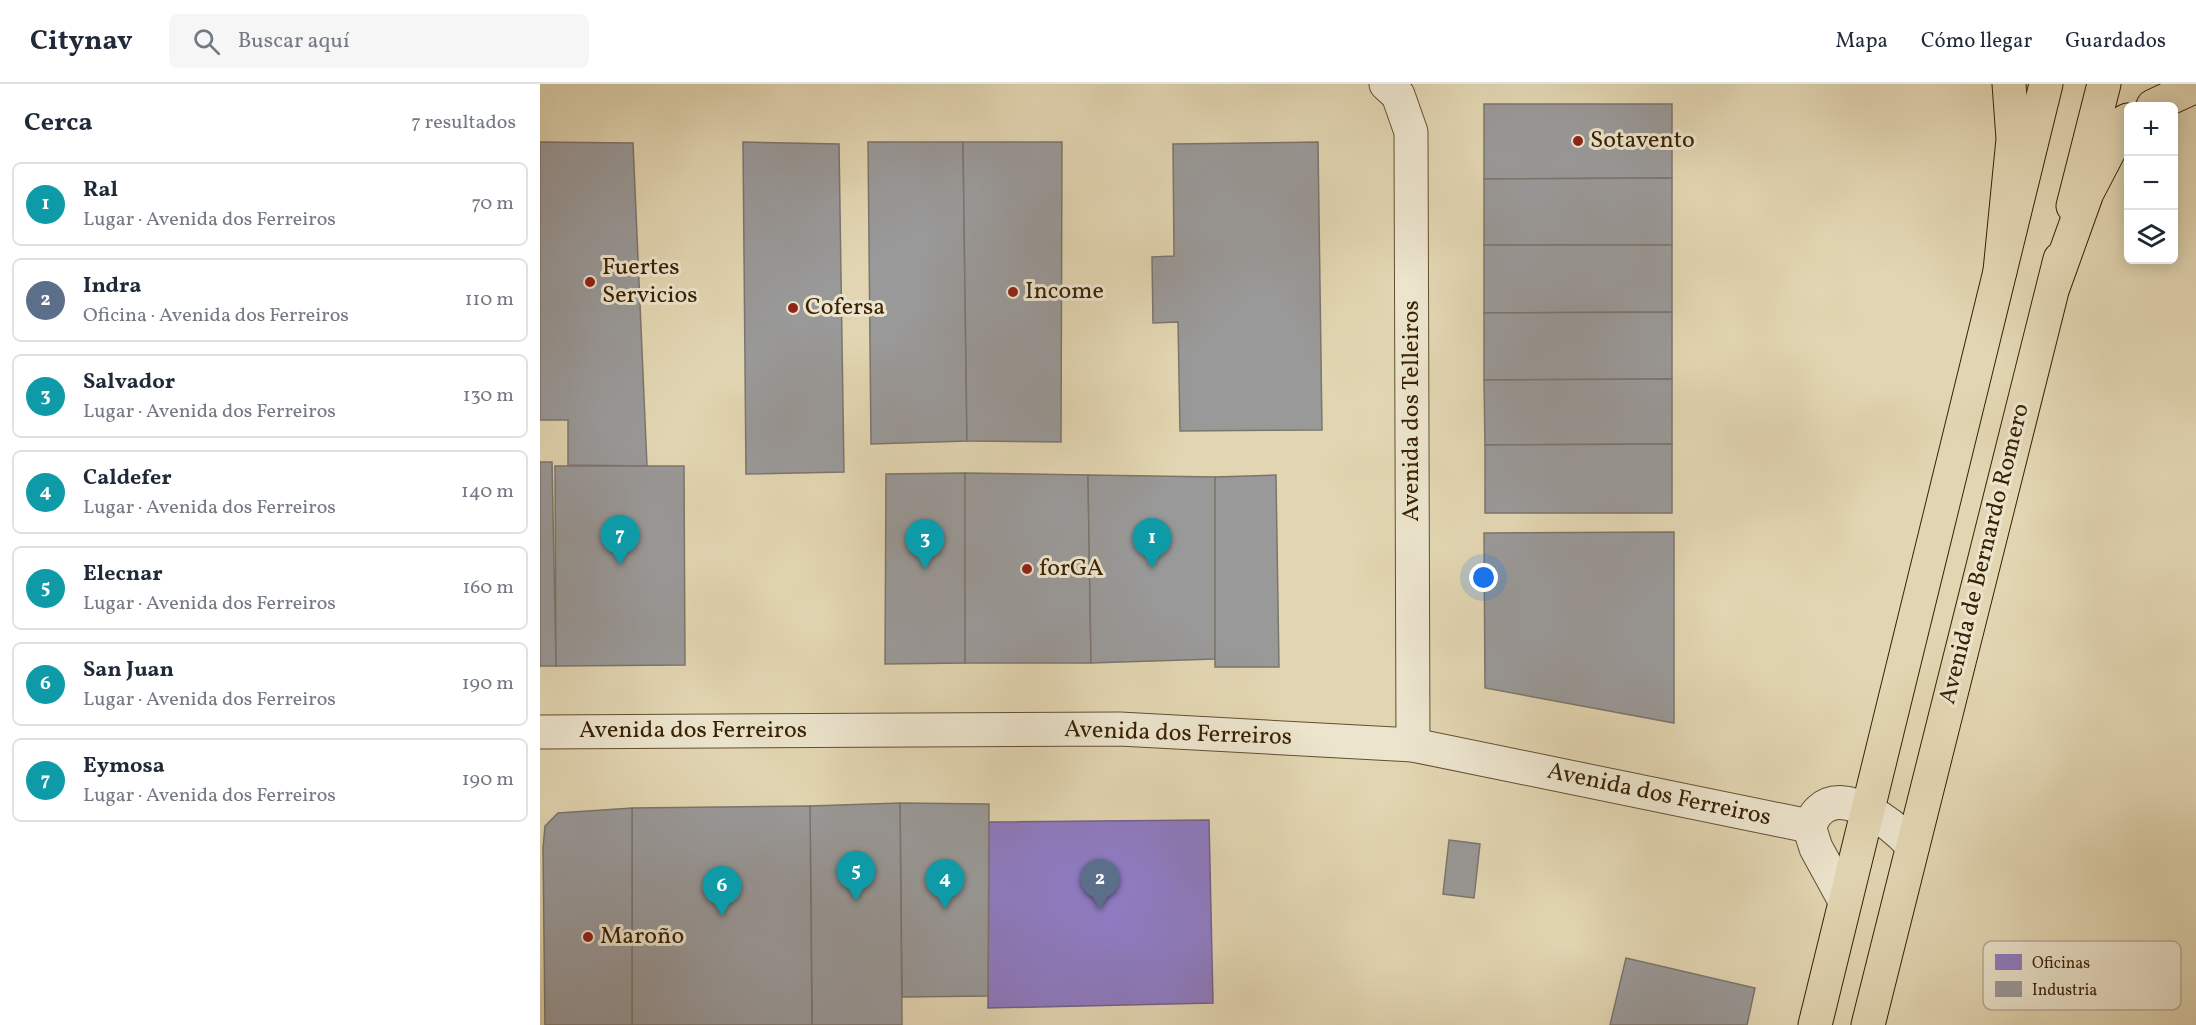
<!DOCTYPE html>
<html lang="es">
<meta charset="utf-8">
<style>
:root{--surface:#fff;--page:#f6f6f7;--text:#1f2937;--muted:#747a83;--line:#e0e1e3;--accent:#8f2418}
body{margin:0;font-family:Vollkorn,serif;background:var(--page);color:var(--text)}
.controls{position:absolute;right:18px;top:18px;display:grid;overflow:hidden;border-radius:9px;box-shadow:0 3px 15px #0003}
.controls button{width:54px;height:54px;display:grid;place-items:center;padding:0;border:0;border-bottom:2px solid var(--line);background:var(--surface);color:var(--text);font:30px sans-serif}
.you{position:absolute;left:944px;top:494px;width:21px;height:21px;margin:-15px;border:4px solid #fff;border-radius:50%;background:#1a73e8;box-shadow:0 0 0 9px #1a73e833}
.badge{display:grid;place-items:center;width:39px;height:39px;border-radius:50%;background:var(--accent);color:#fff;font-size:20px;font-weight:700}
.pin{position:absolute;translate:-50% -50px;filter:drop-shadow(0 2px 3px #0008)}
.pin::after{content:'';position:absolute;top:32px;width:21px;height:18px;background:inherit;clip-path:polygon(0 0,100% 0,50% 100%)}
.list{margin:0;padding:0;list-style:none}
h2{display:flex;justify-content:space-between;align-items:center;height:78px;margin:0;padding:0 24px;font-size:26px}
h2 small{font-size:20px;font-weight:400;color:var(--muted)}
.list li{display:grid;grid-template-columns:39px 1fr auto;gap:18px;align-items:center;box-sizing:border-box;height:84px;margin:0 12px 12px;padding:0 12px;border:2px solid var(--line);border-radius:9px}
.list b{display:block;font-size:22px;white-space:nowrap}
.list p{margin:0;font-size:20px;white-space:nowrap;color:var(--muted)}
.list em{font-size:20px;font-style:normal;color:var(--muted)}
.icon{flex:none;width:33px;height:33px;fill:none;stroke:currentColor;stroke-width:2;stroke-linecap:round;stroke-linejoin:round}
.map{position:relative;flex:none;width:1656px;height:941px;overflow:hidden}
header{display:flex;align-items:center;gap:36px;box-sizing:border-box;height:84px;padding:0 30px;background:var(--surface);border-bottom:2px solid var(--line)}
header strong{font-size:28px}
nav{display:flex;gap:33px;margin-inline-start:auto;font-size:21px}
.search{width:420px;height:54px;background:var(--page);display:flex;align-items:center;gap:15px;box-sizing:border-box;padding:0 21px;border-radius:9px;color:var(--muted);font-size:22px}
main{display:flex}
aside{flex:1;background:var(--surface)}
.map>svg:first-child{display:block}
.offices{fill:#8e7cc3;stroke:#746189;stroke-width:1.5}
.industry{fill:#999;stroke:#7c756c;stroke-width:1.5}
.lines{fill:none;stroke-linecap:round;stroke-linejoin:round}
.minor-casing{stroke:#634f2f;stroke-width:35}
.trunk-casing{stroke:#392203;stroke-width:35}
.motorway-casing{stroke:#392203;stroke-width:35}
.minor{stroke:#ece4cd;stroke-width:33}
.trunk{stroke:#e2d6b2;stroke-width:33}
.motorway{stroke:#e2d6b2;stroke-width:33}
.poi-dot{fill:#8f2418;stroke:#ece4cd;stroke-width:2}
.labels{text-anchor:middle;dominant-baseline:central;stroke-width:6;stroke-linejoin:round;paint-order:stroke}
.poi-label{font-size:24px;fill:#392203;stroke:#ece4cd;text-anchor:start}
.street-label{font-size:24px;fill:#392203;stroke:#ece4cd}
.key{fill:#ece4cd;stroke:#b6aa90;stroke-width:1.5}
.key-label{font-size:16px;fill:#392203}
</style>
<header>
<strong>Citynav</strong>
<div class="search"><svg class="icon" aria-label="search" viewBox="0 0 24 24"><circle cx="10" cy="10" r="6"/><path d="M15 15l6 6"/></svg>Buscar aquí</div>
<nav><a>Mapa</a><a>Cómo llegar</a><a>Guardados</a></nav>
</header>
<main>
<aside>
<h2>Cerca<small>7 resultados</small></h2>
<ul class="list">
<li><span class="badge" style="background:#0f9aa8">1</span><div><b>Ral</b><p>Lugar · Avenida dos Ferreiros</p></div><em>70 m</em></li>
<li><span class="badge" style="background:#5c6f8a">2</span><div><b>Indra</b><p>Oficina · Avenida dos Ferreiros</p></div><em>110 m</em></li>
<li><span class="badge" style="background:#0f9aa8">3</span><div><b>Salvador</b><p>Lugar · Avenida dos Ferreiros</p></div><em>130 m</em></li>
<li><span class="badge" style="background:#0f9aa8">4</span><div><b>Caldefer</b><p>Lugar · Avenida dos Ferreiros</p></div><em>140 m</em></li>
<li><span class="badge" style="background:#0f9aa8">5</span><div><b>Elecnar</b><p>Lugar · Avenida dos Ferreiros</p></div><em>160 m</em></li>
<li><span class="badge" style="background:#0f9aa8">6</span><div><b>San Juan</b><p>Lugar · Avenida dos Ferreiros</p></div><em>190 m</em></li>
<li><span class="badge" style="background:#0f9aa8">7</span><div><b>Eymosa</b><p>Lugar · Avenida dos Ferreiros</p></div><em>190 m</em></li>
</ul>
</aside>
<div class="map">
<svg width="1656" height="941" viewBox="0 0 1656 941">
<rect width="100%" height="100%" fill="#e2d6b2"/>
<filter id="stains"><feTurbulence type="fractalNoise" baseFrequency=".00333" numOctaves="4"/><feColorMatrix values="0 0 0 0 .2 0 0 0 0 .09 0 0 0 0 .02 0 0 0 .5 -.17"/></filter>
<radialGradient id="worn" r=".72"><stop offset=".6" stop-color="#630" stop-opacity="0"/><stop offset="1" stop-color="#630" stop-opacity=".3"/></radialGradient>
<!-- offices -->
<polygon class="offices" points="669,736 673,919 448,924 449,738"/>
<!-- industry -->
<g class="industry">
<polygon points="944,20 1132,20 1132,94 944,95"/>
<polygon points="0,58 93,59 107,382 28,381 28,336 0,336"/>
<polygon points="203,58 299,60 304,388 206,390"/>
<polygon points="328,58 423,58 427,357 331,360"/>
<polygon points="423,58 522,58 521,358 427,357"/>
<polygon points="778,58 782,346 640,347 638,238 613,239 612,173 634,172 633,60"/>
<polygon points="1132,94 1132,161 944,161 944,95"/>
<polygon points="944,161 1132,161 1132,228 944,229"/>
<polygon points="1132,228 1132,295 944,296 944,229"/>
<polygon points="1132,295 1132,360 945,361 944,296"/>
<polygon points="1132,360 1132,429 945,429 945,361"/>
<polygon points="0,378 12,378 16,582 0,582"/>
<polygon points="15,382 144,382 145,581 16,582"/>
<polygon points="425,389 425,579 345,580 346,390"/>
<polygon points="425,389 548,391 551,579 425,579"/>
<polygon points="548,391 675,393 675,575 551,579"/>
<polygon points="736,391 739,583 675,583 675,393"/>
<polygon points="1134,448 1134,639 945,604 944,449"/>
<polygon points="360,719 449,720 448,912 362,913"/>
<polygon points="360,719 362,941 272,941 270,722"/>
<polygon points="270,722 272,941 92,941 92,724"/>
<polygon points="92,724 92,941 5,941 3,764 5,742 18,729"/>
<polygon points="909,756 940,760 934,814 903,810"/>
<polygon points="1086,874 1215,904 1207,941 1070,941"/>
</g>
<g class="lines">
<!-- minor casing -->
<g class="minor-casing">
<g id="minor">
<polyline points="846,0 858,11 871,48 873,661"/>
<polyline points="0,648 580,645 873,661 1269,742"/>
<path d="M 1305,817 L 1276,764 L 1269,742 C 1272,737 1275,730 1280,726 C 1305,702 1354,742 1371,760"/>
</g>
</g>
<!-- trunk casing -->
<g class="trunk-casing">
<g id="trunk">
<polyline points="1533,122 1564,0"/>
<polyline points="1275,941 1506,0"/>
<polyline points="1328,941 1520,175"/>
</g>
</g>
<!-- motorway casing -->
<g class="motorway-casing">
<g id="motorway">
<polyline points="1613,22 1656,2"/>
<polyline points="1460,187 1473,55 1469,0"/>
<polyline points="1514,201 1547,109 1584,38 1588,36"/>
</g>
</g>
<!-- minor -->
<use href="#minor" class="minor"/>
<!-- trunk -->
<use href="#trunk" class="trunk"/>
<!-- motorway -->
<use href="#motorway" class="motorway"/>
</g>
<!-- markers -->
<g class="poi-dot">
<circle cx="1038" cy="57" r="6"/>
<circle cx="50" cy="198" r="6"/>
<circle cx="473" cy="208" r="6"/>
<circle cx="253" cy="224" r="6"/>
<circle cx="487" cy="485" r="6"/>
<circle cx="48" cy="853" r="6"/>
</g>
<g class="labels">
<!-- poi labels -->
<g class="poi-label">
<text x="1050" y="57">Sotavento</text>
<text x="62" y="184">Fuertes<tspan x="62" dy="28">Servicios</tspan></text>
<text x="485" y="208">Income</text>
<text x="265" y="224">Cofersa</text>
<text x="499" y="485">forGA</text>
<text x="60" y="853">Maroño</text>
</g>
<!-- street labels -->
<g class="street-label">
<text transform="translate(872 327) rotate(-90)">Avenida dos Telleiros</text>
<text transform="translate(1445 470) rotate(-76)">Avenida de Bernardo Romero</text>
<text x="153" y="647">Avenida dos Ferreiros</text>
<text transform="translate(638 650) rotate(2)">Avenida dos Ferreiros</text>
<text transform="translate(1119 711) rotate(12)">Avenida dos Ferreiros</text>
</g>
</g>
<!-- legend -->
<rect x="1443" y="857" width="198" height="69" rx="9" class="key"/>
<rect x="1455" y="870" width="27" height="16" fill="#8e7cc3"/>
<rect x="1455" y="897" width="27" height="16" fill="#999"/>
<g class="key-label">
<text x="1492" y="884">Oficinas</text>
<text x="1492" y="911">Industria</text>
</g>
<rect width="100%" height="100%" filter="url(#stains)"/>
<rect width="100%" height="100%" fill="url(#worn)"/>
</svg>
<div class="controls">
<button>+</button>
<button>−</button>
<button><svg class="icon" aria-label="layers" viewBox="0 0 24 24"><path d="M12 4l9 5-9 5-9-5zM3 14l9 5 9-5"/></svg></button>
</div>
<div class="you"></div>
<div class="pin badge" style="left:612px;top:484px;background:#0f9aa8">1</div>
<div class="pin badge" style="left:560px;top:825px;background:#5c6f8a">2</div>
<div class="pin badge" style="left:385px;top:485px;background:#0f9aa8">3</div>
<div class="pin badge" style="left:405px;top:825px;background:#0f9aa8">4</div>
<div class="pin badge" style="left:316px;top:817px;background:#0f9aa8">5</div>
<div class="pin badge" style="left:182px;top:832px;background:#0f9aa8">6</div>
<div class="pin badge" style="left:80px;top:481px;background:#0f9aa8">7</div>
</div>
</main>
